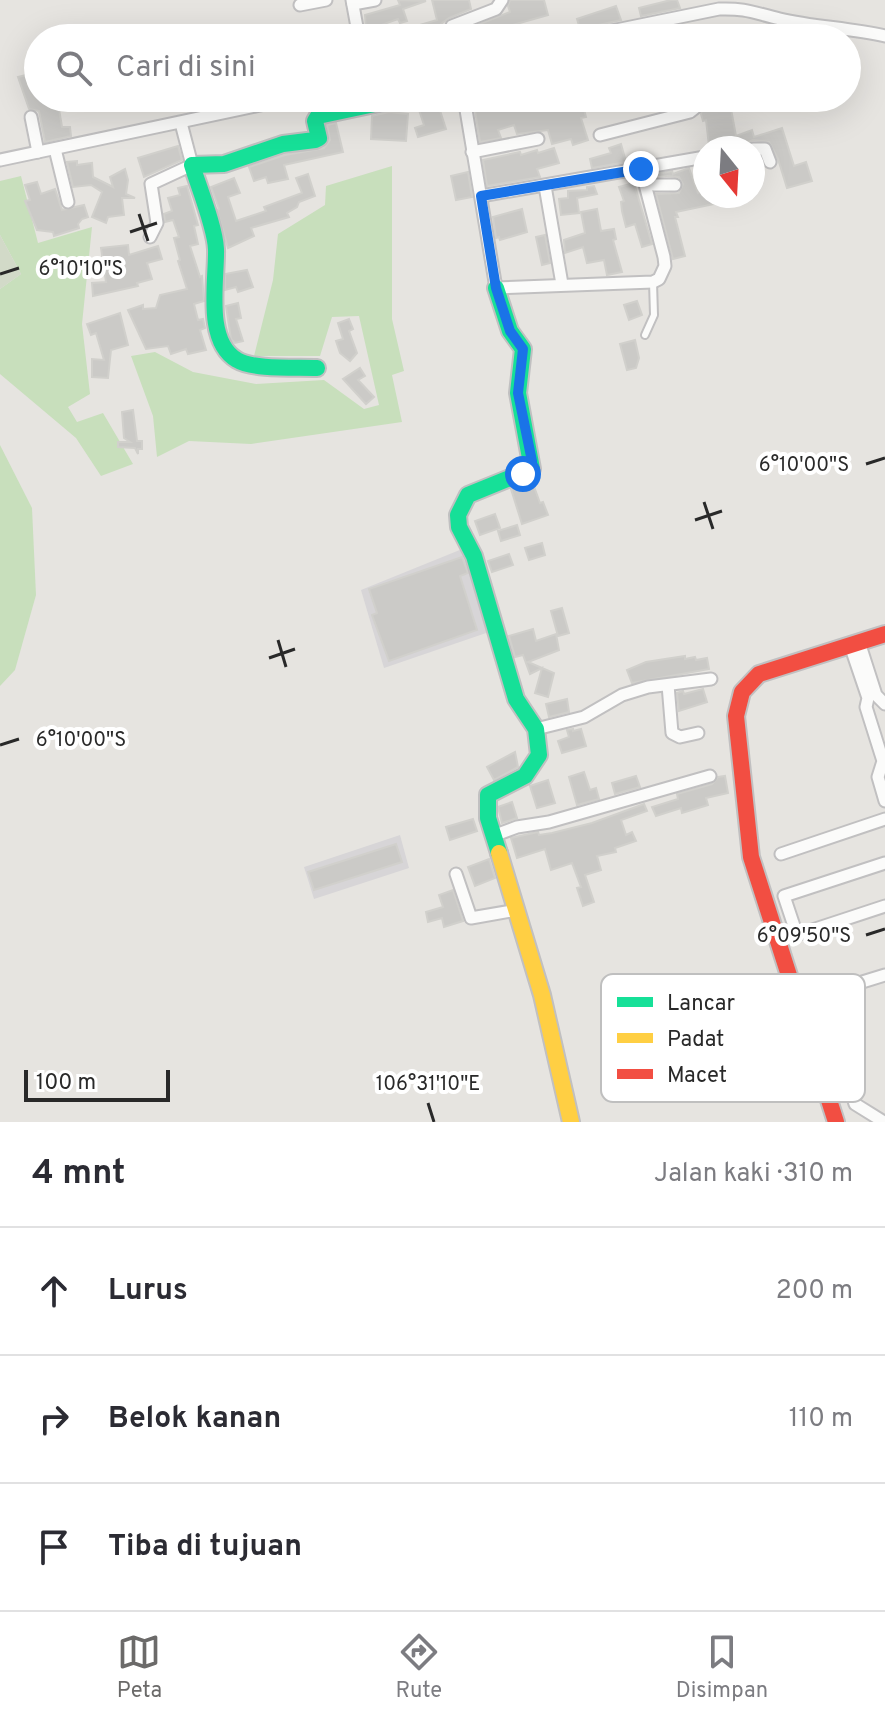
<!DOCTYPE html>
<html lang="id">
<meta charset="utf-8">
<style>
:root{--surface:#fff;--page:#f2f2f3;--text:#2b2b33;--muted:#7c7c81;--line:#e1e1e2;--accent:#6b6a69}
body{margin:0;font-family:Overpass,sans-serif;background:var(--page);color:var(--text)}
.compass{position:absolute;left:693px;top:136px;width:72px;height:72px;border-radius:50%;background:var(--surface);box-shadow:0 8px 32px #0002;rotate:162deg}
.scale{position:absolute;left:24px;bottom:20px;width:146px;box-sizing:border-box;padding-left:8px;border:4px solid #292929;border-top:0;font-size:22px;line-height:28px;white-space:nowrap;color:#292929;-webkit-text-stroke:6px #fff;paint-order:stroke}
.stop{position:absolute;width:24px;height:24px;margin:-18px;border:6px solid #1a73e8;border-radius:50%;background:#fff}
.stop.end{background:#1a73e8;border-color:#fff;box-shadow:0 2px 8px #0008}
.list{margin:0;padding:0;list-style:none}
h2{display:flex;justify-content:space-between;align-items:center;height:104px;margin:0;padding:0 32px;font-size:34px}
h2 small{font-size:26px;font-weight:400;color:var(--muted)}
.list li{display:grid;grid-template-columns:52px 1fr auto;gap:24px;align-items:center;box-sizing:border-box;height:128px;padding:0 32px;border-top:2px solid var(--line)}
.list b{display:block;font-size:30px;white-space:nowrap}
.list em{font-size:26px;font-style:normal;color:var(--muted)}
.icon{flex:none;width:44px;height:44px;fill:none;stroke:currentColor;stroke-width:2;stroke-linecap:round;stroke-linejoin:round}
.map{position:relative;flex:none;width:885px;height:1122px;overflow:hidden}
.search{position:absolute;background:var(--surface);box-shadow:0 8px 32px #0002;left:24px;right:24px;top:24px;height:88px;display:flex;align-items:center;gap:20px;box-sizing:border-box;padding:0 28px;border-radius:44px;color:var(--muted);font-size:30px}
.sheet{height:488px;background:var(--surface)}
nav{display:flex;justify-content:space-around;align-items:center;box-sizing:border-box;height:112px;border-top:2px solid var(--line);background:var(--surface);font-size:22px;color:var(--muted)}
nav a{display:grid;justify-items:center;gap:4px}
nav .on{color:var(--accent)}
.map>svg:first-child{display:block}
.industrial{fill:#d7d5d7}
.green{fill:#c8dfbc}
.cemetery{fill:#d2dac8}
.building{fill:#cbcac7;stroke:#d1d0cc;stroke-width:2}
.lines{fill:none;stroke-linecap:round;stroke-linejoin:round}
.lane-casing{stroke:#c1c0c1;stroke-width:10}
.street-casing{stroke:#c1c0c1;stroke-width:15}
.fast-casing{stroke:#c1c0c1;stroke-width:20}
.slow-casing{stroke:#c1c0c1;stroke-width:20}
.jam-casing{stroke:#c1c0c1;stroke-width:20}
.lane{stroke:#fbfbfa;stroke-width:6}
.street{stroke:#fbfbfa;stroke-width:11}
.fast{stroke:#16e098;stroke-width:16}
.slow{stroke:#ffcf43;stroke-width:16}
.jam{stroke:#f24e42;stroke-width:16}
.route{stroke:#1a73e8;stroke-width:10}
.ticks{fill:none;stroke:#292929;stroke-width:3}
.key{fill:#fff;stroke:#bfbfbf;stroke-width:2}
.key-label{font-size:22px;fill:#292929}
.ticks-label{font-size:20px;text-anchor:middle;fill:#292929;stroke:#fff;stroke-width:8;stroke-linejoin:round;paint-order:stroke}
</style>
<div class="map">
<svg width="885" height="1122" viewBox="0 0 885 1122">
<rect width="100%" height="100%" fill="#e6e4e0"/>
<!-- industrial -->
<g class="industrial">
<polygon points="477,543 485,570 492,631 384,668 361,590"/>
<polygon points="400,835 409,868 314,899 304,867"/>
</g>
<!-- green -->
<g class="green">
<polygon points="392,166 392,319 404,371 392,375 402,422 251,444 189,441 157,457 153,416 131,356 155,352 193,372 256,384 324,380 364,409 379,405 359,316 332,317 320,356 254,356 273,280 278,234 325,205 326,186"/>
<polygon points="21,176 38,243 92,227 82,324 90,394 68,407 77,422 103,413 133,464 101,476 76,438 0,374 0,289 21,274 0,235 0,181"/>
<polygon points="0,445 32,508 36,595 15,670 0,686"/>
</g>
<!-- cemetery -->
<polygon class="cemetery" points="0,235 21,274 0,289"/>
<!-- building -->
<g class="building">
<polygon points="398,0 426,1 403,9 407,21 400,23 398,19 381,25 382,28 366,30 365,15 400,5"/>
<polygon points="432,0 469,0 471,9 449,18 441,24 444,38 416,38 413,27 437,20"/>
<polygon points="510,0 544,0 548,15 509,26 510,30 504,38 484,38 480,24 510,12 508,6"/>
<polygon points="671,0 677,0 680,8 641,16 639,8"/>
<polygon points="616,6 621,20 580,29 577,19"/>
<polygon points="38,72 38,98 49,98 49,100 72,98 74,105 59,109 62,127 70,127 71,136 45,142 39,111 29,109 18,77"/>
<polygon points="436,98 446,129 418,137 415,128 424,125 417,104"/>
<polygon points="473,98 488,98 492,111 524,100 528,108 534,110 541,105 541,98 581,98 586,117 581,118 588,140 573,145 571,139 552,144 548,130 517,134 514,125 498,130 501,138 480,142"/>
<polygon points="705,98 729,98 736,136 752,130 754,137 782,128 794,166 806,162 812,181 787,188 778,159 769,142 753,140 743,144 742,142 709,146 706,120 703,121 701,114"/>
<polygon points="389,112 408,114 406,141 371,139 372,116"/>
<polygon points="336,123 343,152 284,165 288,179 268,183 266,177 254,181 249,167 285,155 324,148 330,140 327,125"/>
<polygon points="621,144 626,162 592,168 590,159 611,153 609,148"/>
<polygon points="178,146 182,160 144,177 138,158"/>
<polygon points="554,148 559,163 537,169 540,177 487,186 483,160 520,152 521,155 537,150 538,153"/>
<polygon points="77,161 77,165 92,163 93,177 113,187 110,177 125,169 128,180 126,194 135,198 122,198 124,215 108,217 106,223 92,217 102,192 91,185 73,187 67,162"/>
<polygon points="689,168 698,193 705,191 705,196 712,196 714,204 676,212 678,217 675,217 685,256 673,259 656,194 679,193 683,184 679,177 654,175 672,171 673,174"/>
<polygon points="468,172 472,197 456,200 451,176"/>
<polygon points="308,174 315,196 299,202 297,207 287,213 289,217 251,228 254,236 228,248 217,210 219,209 211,187 234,178 240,193 228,197 236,221 266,211 264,207 302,193 296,178"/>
<polygon points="37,182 41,194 55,189 62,210 84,205 88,217 82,219 78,224 79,228 54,236 53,232 37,230 25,201 30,200 25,185"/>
<polygon points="634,183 652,244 642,247 635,224 626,227 622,211 621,202 624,201 619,187"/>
<polygon points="187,186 198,225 194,226 198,244 190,246 200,277 202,276 204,301 194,304 198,320 203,319 205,328 200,330 206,350 188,354 186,349 171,354 168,346 146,349 128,310 143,305 143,309 156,308 160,295 187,289 178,261 180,260 174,238 179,237 173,220 165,222 164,214 172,211 168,198 180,195 178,188"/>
<polygon points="594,186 597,194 577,198 579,213 561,215 559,199 568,198 568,191 587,190 587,187"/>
<polygon points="522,209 527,232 500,240 499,237 496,238 493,217"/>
<polygon points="597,209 601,231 614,229 616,239 613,240 622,272 607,275 604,260 587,263 583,247 565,253 564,240 585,233 581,212"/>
<polygon points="545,235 550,263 542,265 536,237"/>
<polygon points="128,245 129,255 158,246 162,259 147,263 152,279 137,283 138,286 93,296 92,283 106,282 101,248"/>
<polygon points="247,270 253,287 238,292 236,287 225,290 225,274"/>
<polygon points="637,301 642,315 629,320 624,305"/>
<polygon points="238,303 241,318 236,319 243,341 235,343 231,339 226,306"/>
<polygon points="120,313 128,345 111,350 108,378 92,377 92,359 104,360 96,333 91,335 87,324"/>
<polygon points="349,319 353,329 349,331 357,353 350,361 340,353 336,341 343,339 338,323"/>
<polygon points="635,340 639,358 636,368 627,370 620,344"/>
<polygon points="360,368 365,376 358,380 374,397 366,404 343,379"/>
<polygon points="133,410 137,441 142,441 142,449 138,449 138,454 135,448 118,447 118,442 130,442 124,438 122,412"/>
<polygon points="532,481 540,503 543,502 548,515 522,524 511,489"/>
<polygon points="495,514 500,528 480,535 475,521"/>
<polygon points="517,525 520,535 501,541 498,531"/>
<polygon points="542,543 545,555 529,560 525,548"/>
<polygon points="509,554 513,565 492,572 488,561"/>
<polygon points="462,557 468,573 460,576 477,630 389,661 372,615 377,613 369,589"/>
<polygon points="562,608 569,633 558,636 551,611"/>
<polygon points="533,629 536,641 556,634 559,650 528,662 554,673 548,697 535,693 542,668 530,674 523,655 515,657 509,636"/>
<polygon points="685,656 685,659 695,657 696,660 707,658 709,669 632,683 627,670 646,662"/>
<polygon points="703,689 707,702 679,711 677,693 683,691 684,694"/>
<polygon points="567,699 569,712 549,717 546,704"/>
<polygon points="573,729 573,731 581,729 586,746 562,753 558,741 569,737 567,730"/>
<polygon points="515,752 518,767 494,780 487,767"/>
<polygon points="584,772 590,790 596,788 599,799 577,805 569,777"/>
<polygon points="636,776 640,787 615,794 612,783"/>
<polygon points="725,776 728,793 706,798 708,805 682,813 681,808 656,816 652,807 678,799 677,794 712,784 718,777"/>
<polygon points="548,780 555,803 537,808 530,786"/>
<polygon points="512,802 517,818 502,823 498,807"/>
<polygon points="644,804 647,811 621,820 626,835 632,832 636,841 615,848 616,852 597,856 601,870 585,875 594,902 583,906 577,888 581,887 572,863 551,870 545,849 517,858 511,838 538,832 539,835 552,833 592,823"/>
<polygon points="473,819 477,831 450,840 446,827"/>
<polygon points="396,844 402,862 314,890 308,872"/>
<polygon points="489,859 495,878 475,886 468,867"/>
<polygon points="453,890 463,921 444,927 442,918 428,922 426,912 443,907 439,895"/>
</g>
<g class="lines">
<!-- lane casing -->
<g class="lane-casing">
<polyline id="lane" points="645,335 654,315 653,282"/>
</g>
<!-- street casing -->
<g class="street-casing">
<g id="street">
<polyline points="352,0 359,38"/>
<polyline points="353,4 375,0"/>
<polyline points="300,5 326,0"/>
<polyline points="452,38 452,26 496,9 502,0"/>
<path d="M 577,38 L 719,9 C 747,8 754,13 780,19 C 814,27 850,28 885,36"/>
<polyline points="702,38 719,32 752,32"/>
<polyline points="464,98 496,288 653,282 659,279 665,266 664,257 641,169"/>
<polyline points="532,98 533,102"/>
<polyline points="31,117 38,152"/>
<polyline points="600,135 690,112 695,108 697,98"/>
<polyline points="55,149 68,202"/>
<polyline points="753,149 765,149 770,162"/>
<polyline points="472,152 538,139"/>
<polyline points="0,160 293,98"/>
<polyline points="644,178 654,185 675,185"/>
<polyline points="545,186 562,284"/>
<polyline points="481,196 705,157"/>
<polyline points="150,237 157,223 151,184 192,165 181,123"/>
<polyline points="859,642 876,695 885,704"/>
<polyline points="850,645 868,698 866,707 883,761 878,777 885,801"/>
<polyline points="668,685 672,733 680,737 698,733"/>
<polyline points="536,729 584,717 622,695 648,687 711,679"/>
<polyline points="493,836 517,827 549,822 710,776"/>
<polyline points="781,854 885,819"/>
<polyline points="885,863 784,896 797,935 885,906"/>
<polyline points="456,874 471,918 517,910"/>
<polyline points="884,1122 855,1104 833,1032 859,983 885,975"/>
</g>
</g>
<!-- fast casing -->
<g class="fast-casing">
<g id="fast">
<polyline points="496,288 510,331 523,349 518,393 532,469 468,495 458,515 459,527 474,556 516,699 536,729 539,755 525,776 488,795 488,818 499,853"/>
<path d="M 317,368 C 297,367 253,370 237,360 C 204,341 217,279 216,249 C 215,227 199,188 192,165 L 224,164 L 283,144 L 315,140 L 319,138 L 315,121 L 318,116 L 403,98"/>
</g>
</g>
<!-- slow casing -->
<g class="slow-casing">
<polyline id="slow" points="499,853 542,995 571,1122"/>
</g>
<!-- jam casing -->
<g class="jam-casing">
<polyline id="jam" points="836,1122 751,857 736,716 742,692 759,674 885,634"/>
</g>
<!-- lane -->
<use href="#lane" class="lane"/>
<!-- street -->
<use href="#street" class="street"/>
<!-- fast -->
<use href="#fast" class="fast"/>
<!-- slow -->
<use href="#slow" class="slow"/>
<!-- jam -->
<use href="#jam" class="jam"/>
</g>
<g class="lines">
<!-- route -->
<polyline class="route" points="523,474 532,469 532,461 518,393 523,349 510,331 496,288 481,196 641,169"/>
</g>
<!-- ticks -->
<path class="ticks" d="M 139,214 L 148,241M 130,232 L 157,223M 0,274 L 19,268M 866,464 L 885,458M 704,502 L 713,529M 695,520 L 722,511M 278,640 L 286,667M 269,658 L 295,649M 0,745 L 19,739M 866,935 L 885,929M 428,1103 L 434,1122"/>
<!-- legend -->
<rect x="601" y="974" width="264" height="128" rx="12" class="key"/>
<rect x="617" y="997" width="36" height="10" fill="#16e098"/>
<rect x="617" y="1033" width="36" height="10" fill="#ffcf43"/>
<rect x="617" y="1069" width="36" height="10" fill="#f24e42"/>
<g class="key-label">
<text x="667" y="1010">Lancar</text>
<text x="667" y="1046">Padat</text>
<text x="667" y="1082">Macet</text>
</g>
<g class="ticks-label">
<text x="81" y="275">6°10'10"S</text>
<text x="804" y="471">6°10'00"S</text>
<text x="81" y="746">6°10'00"S</text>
<text x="804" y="942">6°09'50"S</text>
<text x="428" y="1090">106°31'10"E</text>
</g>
</svg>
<svg class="compass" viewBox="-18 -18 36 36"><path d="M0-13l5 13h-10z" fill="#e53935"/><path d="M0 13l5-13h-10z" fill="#7c7c81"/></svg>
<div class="scale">100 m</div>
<div class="stop" style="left:523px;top:474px"></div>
<div class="stop end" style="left:641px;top:169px"></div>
<div class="search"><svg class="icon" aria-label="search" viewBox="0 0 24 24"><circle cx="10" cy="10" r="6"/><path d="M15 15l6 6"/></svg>Cari di sini</div>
</div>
<section class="sheet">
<h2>4 mnt<small>Jalan kaki · 310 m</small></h2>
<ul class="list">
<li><svg class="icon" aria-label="ahead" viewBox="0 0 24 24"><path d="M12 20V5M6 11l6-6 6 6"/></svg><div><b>Lurus</b></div><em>200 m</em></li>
<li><svg class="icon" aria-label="right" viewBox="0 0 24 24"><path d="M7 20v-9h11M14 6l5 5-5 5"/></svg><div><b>Belok kanan</b></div><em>110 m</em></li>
<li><svg class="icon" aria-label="arrive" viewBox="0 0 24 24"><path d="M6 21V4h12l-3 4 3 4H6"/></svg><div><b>Tiba di tujuan</b></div></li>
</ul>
</section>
<nav>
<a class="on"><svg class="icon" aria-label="map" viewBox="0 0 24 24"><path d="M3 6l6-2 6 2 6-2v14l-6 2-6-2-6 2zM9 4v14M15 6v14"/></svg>Peta</a>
<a><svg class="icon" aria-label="directions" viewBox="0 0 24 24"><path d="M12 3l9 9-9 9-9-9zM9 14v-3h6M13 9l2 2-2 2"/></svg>Rute</a>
<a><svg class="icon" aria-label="saved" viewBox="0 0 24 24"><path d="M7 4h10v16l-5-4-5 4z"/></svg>Disimpan</a>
</nav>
